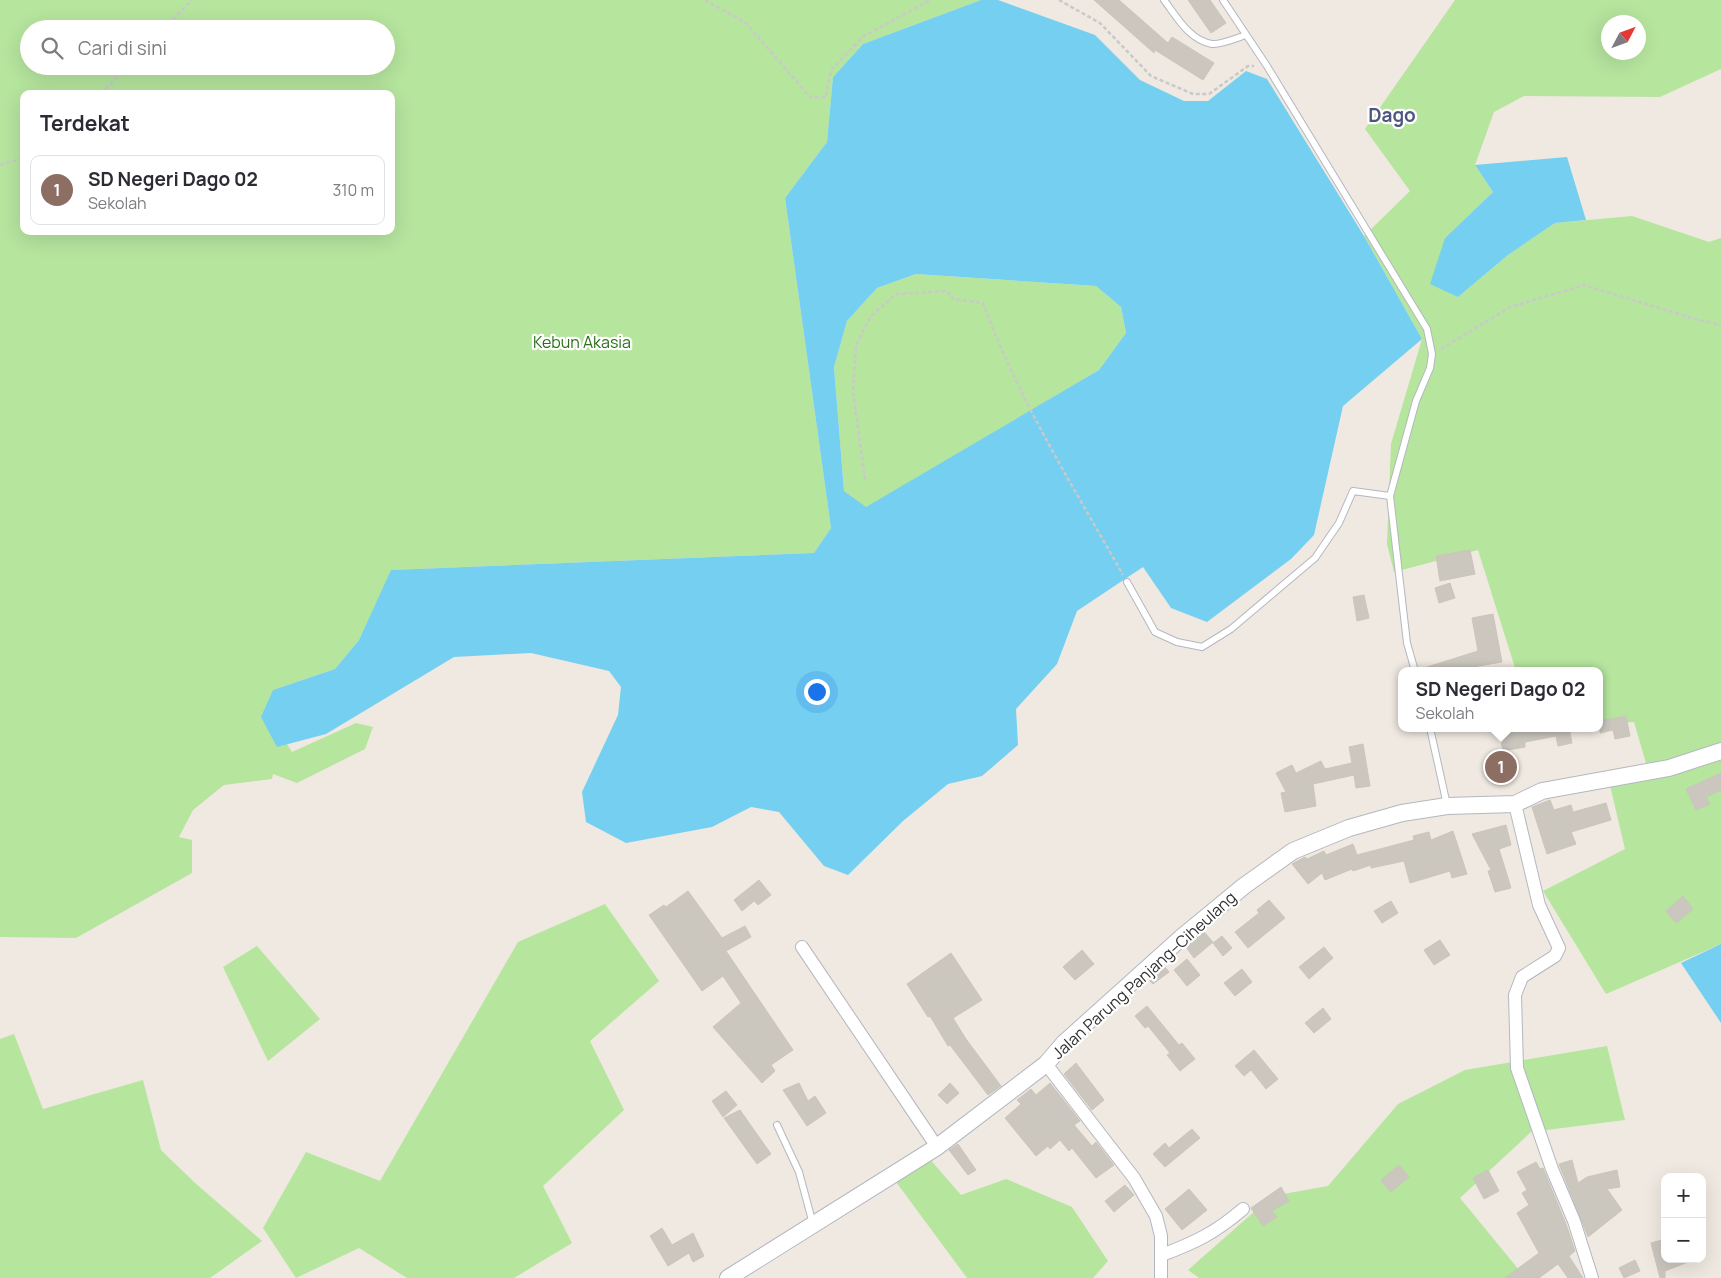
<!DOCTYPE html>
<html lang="id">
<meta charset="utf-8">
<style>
:root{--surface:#fff;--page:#f2f2f3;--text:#2b2b33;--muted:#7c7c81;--line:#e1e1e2;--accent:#d93025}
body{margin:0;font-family:Manrope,sans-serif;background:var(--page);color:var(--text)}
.controls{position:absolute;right:15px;bottom:15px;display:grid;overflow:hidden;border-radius:10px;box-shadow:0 5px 20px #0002}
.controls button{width:45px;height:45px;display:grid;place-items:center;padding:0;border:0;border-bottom:1px solid var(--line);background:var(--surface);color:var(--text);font:25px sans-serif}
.compass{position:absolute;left:1601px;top:15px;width:45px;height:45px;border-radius:50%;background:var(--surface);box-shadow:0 5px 20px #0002;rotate:49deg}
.you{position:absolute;left:816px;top:691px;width:18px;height:18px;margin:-12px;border:4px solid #fff;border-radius:50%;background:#1a73e8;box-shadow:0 0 0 8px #1a73e833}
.badge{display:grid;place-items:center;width:32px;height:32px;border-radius:50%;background:var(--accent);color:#fff;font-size:16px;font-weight:700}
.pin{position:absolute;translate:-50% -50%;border:2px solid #fff;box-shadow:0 1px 5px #0006}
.popup{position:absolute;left:1398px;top:667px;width:205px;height:65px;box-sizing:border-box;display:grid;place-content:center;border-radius:10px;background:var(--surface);filter:drop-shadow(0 1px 4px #0005);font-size:16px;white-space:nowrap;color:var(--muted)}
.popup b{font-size:19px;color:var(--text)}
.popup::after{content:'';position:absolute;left:50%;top:100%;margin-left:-10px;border:10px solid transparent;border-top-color:var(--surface)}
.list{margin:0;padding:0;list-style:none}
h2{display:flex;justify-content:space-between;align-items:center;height:65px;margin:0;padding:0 20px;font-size:21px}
h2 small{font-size:16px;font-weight:400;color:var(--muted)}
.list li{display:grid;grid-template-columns:32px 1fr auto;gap:15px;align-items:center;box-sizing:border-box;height:70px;margin:0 10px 10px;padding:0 10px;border:1px solid var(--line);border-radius:10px}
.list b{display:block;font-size:19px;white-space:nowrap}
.list p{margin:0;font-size:16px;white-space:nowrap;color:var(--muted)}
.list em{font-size:16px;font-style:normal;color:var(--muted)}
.icon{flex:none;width:28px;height:28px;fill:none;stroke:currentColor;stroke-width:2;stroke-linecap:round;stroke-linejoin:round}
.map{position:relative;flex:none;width:1721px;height:1278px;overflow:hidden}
.search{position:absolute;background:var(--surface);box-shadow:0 5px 20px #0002;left:20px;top:20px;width:375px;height:55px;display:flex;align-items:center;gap:12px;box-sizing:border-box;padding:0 18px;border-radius:28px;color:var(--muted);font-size:19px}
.panel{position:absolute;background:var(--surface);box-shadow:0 5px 20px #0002;left:20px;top:90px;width:375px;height:145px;border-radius:10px}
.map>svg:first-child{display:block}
.green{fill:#b6e59e;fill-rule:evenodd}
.water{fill:#75cff0;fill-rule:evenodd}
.building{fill:#cbc7bf;stroke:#cbc5ba}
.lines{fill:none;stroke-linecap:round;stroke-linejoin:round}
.service-casing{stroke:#b4b7c1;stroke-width:8}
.minor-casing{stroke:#b4b7c1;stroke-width:14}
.tertiary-casing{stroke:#b4b7c1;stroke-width:18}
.path{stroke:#c9c9c9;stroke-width:2.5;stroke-dasharray:4 2.5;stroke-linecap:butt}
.service{stroke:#fff;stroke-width:6}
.minor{stroke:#fff;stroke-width:12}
.tertiary{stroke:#fff;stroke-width:16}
.labels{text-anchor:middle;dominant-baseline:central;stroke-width:4.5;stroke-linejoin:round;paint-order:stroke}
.park-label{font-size:16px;fill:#2c6e1b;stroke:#fff}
.street-label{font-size:16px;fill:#2e2e2e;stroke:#fff}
.quarter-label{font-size:19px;font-weight:bold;fill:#4d5680;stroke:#fff}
</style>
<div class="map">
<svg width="1721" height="1278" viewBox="0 0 1721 1278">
<rect width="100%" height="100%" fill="#efe9e1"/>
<!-- green -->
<g class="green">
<path d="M 0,0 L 981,0 L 863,44 L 833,77 L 827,142 L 785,198 L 831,528 L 814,553 L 392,570 L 359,640 L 335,669 L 273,690 L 269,715 L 292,752 L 356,723 L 373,727 L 365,749 L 297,783 L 273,774 L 272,779 L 224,785 L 193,810 L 179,837 L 192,840 L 192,873 L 76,938 L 0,937 ZM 29,29 L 386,29 L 386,66 L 29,66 ZM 24,94 L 391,94 L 391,231 L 24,231 Z"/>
<path d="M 1455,0 L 1721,0 L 1721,69 L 1660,97 L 1524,96 L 1494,112 L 1475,165 L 1493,192 L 1445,238 L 1458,297 L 1508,255 L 1555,223 L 1632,216 L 1709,242 L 1721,238 L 1721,944 L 1606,994 L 1543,891 L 1625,849 L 1609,781 L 1648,770 L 1634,722 L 1600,724 L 1600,671 L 1516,671 L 1478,550 L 1394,572 L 1387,544 L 1391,444 L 1422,339 L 1364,236 L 1410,191 L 1365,129 ZM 1608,22 L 1638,22 L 1638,52 L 1608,52 Z"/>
<polygon points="916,274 1096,286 1121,307 1126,333 1099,370 866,508 844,491 834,367 847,321 877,288"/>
<polygon points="605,904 659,981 590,1041 624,1110 543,1186 572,1243 514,1278 407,1278 359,1248 296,1278 263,1228 306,1152 380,1181 518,942"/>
<polygon points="257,946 320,1019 268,1061 223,967"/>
<polygon points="14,1034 43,1109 143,1080 161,1150 194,1182 262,1241 210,1278 0,1278 0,1039"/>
<polygon points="1607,1046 1625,1120 1531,1132 1460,1198 1524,1276 1521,1278 1199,1278 1188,1270 1272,1196 1328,1186 1398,1104 1465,1070"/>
<polygon points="922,1150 961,1195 1006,1179 1072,1207 1108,1261 1093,1278 967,1278 888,1171"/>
</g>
<!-- water -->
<g class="water">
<path d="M 981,0 L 998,0 L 1095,35 L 1140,80 L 1184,101 L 1208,101 L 1246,71 L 1267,79 L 1364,236 L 1422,339 L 1343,406 L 1314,535 L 1291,559 L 1207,622 L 1171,608 L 1143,567 L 1077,611 L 1057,664 L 1016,709 L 1018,745 L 982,776 L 948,784 L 903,821 L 848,875 L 824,866 L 779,812 L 751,807 L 712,827 L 626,843 L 586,822 L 582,792 L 618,715 L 621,687 L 609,671 L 531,653 L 454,657 L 326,734 L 277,747 L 261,717 L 273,690 L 335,669 L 359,640 L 391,570 L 814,553 L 831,528 L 785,198 L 827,142 L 833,77 L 863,44 ZM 916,274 L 1096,286 L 1121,307 L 1126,333 L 1099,370 L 866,507 L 844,491 L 834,367 L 847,321 L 877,288 Z"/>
<polygon points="1567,157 1586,220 1555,223 1508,255 1458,297 1430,284 1445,238 1493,192 1475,165"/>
<polygon points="1721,944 1721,1023 1681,963"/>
</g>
<!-- building -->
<g class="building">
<polygon points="1094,0 1119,0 1168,43 1172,37 1214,63 1203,80 1155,50 1154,53"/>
<polygon points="1188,0 1210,0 1226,23 1211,33"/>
<polygon points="1470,550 1475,574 1440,581 1436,556"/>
<polygon points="1450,583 1455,598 1439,603 1435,588"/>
<polygon points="1364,595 1369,618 1357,621 1353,597"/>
<polygon points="1493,614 1502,662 1467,668 1468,671 1424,671 1424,668 1478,651 1472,618"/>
<polygon points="1626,716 1630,736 1615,739 1613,730 1600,733 1600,721"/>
<polygon points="1498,728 1569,728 1572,743 1558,746 1556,736 1525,742 1525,747 1503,751"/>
<polygon points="1363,744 1370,786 1356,788 1354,775 1313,784 1316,806 1285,812 1281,793 1286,792 1276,773 1292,765 1296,773 1321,761 1325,769 1352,763 1349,747"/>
<polygon points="1721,773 1721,790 1706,797 1710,804 1696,810 1686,789"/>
<polygon points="1550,800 1554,810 1571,805 1573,812 1606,803 1611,820 1571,832 1576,844 1547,854 1532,807"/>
<polygon points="1506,825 1511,845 1499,849 1511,888 1495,892 1488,871 1491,870 1472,834"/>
<polygon points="1453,831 1467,874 1452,878 1450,871 1410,883 1404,861 1371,868 1371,865 1353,871 1352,869 1325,880 1322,873 1308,884 1292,864 1305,857 1307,859 1324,851 1326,855 1353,844 1357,855 1414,840 1413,836 1429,832 1431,840"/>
<polygon points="759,880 771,895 758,905 754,901 742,911 734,900"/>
<polygon points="688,891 722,938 745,926 751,937 726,951 793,1050 771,1065 775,1071 762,1083 713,1027 741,1003 723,976 702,991 649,915 664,905 666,907"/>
<polygon points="1683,896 1693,909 1676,923 1666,911"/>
<polygon points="1269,900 1285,918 1248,948 1235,932 1259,913 1257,910"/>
<polygon points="1391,901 1398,913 1382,923 1374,911"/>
<polygon points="1204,932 1213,942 1194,958 1186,947"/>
<polygon points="1222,936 1232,948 1223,956 1213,943"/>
<polygon points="1440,940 1450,955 1434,965 1424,950"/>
<polygon points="1324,947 1333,958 1309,979 1299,967"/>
<polygon points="1082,950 1094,964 1075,980 1063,967"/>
<polygon points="951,953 982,1000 953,1018 966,1039 1001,1086 988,1095 950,1045 948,1046 930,1016 928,1017 907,984"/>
<polygon points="1187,959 1200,975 1187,986 1174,970"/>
<polygon points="1164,966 1169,972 1153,984 1149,980"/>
<polygon points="1242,969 1252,982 1235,996 1224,983"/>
<polygon points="1147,1006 1179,1045 1182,1043 1195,1059 1180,1071 1167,1055 1170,1053 1148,1026 1145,1028 1135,1016"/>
<polygon points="1323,1008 1331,1019 1314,1033 1305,1023"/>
<polygon points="1254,1050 1278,1079 1266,1089 1251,1070 1244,1076 1235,1066"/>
<polygon points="1076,1063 1104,1100 1092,1110 1064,1074"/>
<polygon points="799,1083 808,1101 815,1096 826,1113 807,1126 783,1090"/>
<polygon points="950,1083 959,1093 947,1104 938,1095"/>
<polygon points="1050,1083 1080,1121 1074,1125 1092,1146 1096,1142 1114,1165 1096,1178 1072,1148 1069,1151 1060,1140 1050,1149 1048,1146 1036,1156 1005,1118 1021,1104 1017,1100 1031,1089 1036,1095"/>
<polygon points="726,1091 737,1105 723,1117 712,1101"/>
<polygon points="740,1110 771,1154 757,1164 724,1118"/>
<polygon points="1192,1129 1200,1138 1165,1167 1153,1154 1165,1143 1169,1148"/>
<polygon points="958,1144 976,1170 968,1175 949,1150"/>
<polygon points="1572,1160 1578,1183 1587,1177 1617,1170 1620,1187 1607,1189 1622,1210 1588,1237 1559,1164"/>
<polygon points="1536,1162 1540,1169 1543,1168 1566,1224 1575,1251 1569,1256 1583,1278 1568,1278 1558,1264 1539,1278 1505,1278 1539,1253 1517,1213 1529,1205 1522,1193 1527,1190 1517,1172"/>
<polygon points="1399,1165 1409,1177 1391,1192 1381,1180"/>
<polygon points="1488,1170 1499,1191 1484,1199 1473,1178"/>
<polygon points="1125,1185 1134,1195 1114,1212 1105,1201"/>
<polygon points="1281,1187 1289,1201 1272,1211 1277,1217 1263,1226 1251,1208"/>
<polygon points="1189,1189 1207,1210 1182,1230 1165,1209"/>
<polygon points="662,1228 672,1245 693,1233 704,1256 693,1262 689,1253 668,1266 650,1236"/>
<polygon points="1665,1239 1665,1259 1693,1260 1665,1271 1665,1278 1660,1278 1651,1243"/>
<polygon points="1635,1260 1640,1271 1624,1278 1619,1268"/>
</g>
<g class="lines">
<!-- service casing -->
<g class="service-casing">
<g id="service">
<path d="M 1164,0 C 1177,17 1189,40 1212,44 C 1221,45 1237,38 1246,35"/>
<polyline points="1223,0 1267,66 1427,329 1432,354 1430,368 1416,401 1390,496 1407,643 1415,671"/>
<polyline points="1127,582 1155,632 1177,642 1202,647 1231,629 1315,558 1339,523 1353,491 1390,496"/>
<polyline points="1430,728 1447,805"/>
<polyline points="777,1125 799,1172 813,1224"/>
</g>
</g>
<!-- minor casing -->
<g class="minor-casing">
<g id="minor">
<polyline points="1515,804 1539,905 1559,948 1555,956 1522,977 1515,995 1517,1068 1552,1169 1574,1221 1592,1278"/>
<polyline points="802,947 937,1147"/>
<polyline points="1046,1064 1134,1178 1156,1216 1161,1236 1161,1278"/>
<path d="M 1162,1255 C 1196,1242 1215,1233 1243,1209"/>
</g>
</g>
<!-- tertiary casing -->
<g class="tertiary-casing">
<polyline id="tertiary" points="728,1278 937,1147 1046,1064 1064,1043 1182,937 1244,886 1293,851 1349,828 1402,813 1447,806 1515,804 1542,791 1669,768 1721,751"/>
</g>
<!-- path -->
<g class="path">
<polyline points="705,0 746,23 810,97 826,97 831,70 864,36 930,0"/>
<polyline points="1059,0 1100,23 1151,76 1193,94 1209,94 1248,66 1254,66"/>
<polyline points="164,29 192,0"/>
<polyline points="101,94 128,66"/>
<polyline points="0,165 24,158"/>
<polyline points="1441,349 1510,307 1584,285 1695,319 1721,325"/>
<path d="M 865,480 L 853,392 L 856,345 L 871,316 L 896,294 L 947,291 L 953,299 L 983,303 C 1018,399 1073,486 1123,575"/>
</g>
<!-- service -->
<use href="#service" class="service"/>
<!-- minor -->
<use href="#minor" class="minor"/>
<!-- tertiary -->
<use href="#tertiary" class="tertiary"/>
</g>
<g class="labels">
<!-- park labels -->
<g class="park-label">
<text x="582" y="342">Kebun Akasia</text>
</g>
<!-- street labels -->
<g class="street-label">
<text transform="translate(1144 975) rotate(-42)">Jalan Parung Panjang–Ciheulang</text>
</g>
<!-- quarter labels -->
<g class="quarter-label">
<text x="1392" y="115">Dago</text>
</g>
</g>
</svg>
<div class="controls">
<button>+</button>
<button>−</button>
</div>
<svg class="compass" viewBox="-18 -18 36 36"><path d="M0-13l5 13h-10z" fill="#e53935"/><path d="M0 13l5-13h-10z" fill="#7c7c81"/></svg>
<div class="you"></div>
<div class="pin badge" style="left:1501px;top:767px;background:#8d6e63">1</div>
<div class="popup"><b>SD Negeri Dago 02</b>Sekolah</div>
<div class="search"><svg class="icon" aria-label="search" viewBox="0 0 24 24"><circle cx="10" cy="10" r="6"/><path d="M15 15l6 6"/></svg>Cari di sini</div>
<section class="panel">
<h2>Terdekat<small></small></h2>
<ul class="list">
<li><span class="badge" style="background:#8d6e63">1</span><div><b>SD Negeri Dago 02</b><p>Sekolah</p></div><em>310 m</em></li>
</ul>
</section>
</div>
